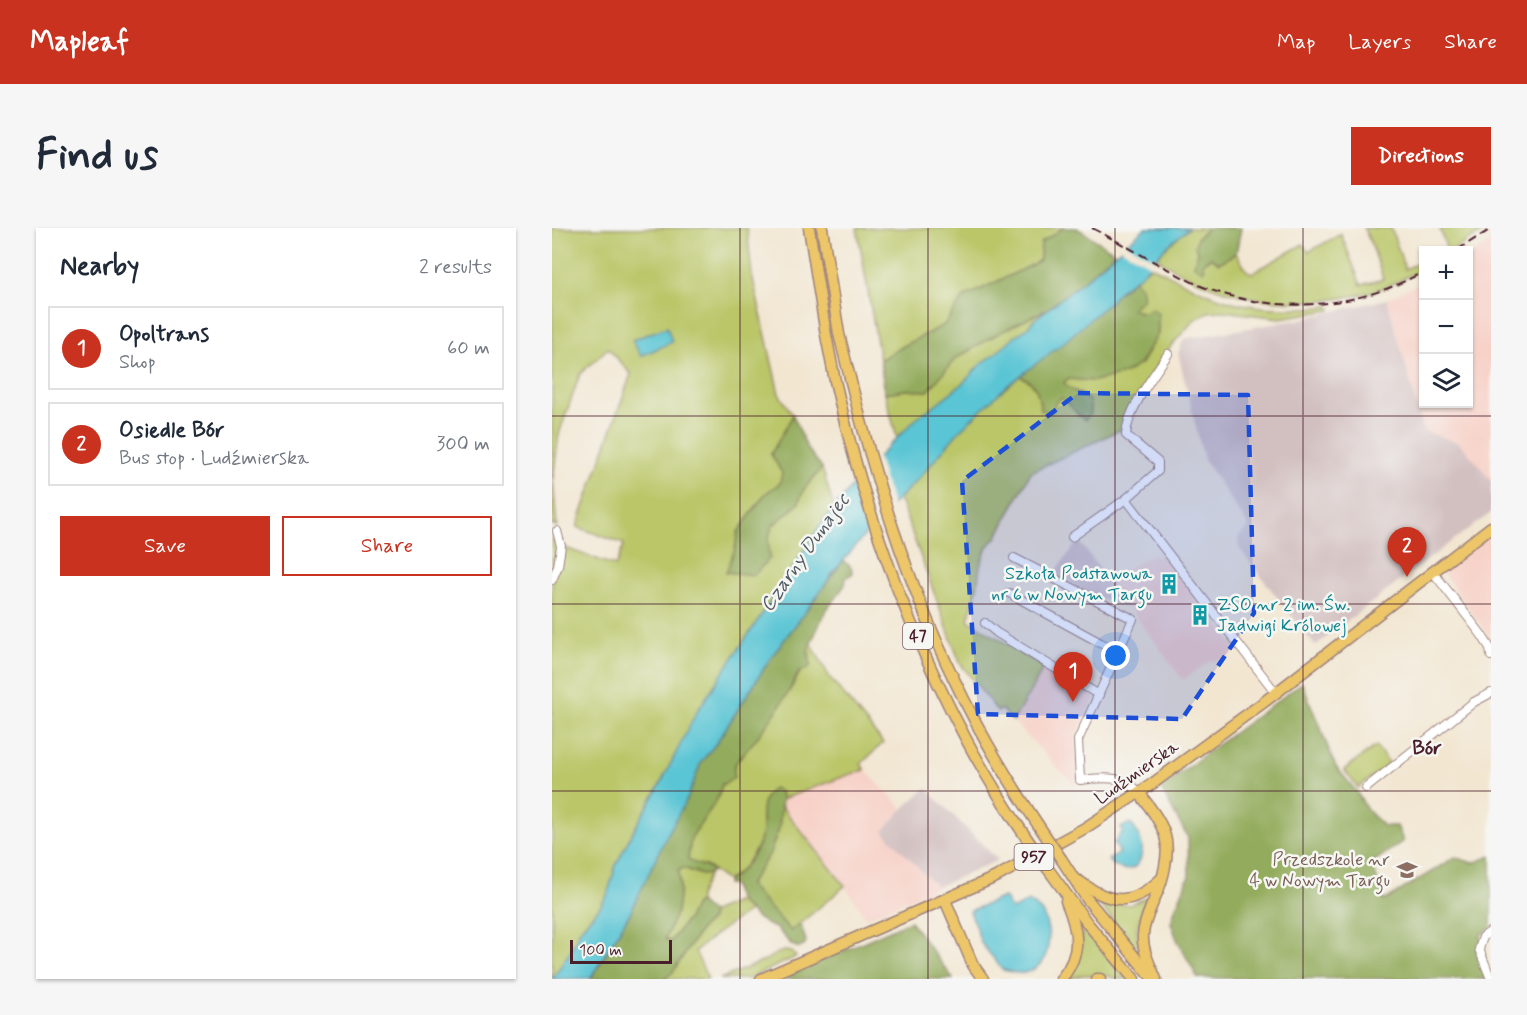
<!DOCTYPE html>
<meta charset="utf-8">
<style>
:root{--surface:#fff;--page:#f6f6f7;--text:#1f2937;--muted:#747a83;--line:#e0e1e3;--accent:#c8321e}
body{margin:0;font-family:Mynerve,sans-serif;background:var(--page);color:var(--text)}
.controls{position:absolute;right:18px;top:18px;display:grid;overflow:hidden;border-radius:0px;box-shadow:0 2px 4px #0004}
.controls button{width:54px;height:54px;display:grid;place-items:center;padding:0;border:0;border-bottom:2px solid var(--line);background:var(--surface);color:var(--text);font:30px sans-serif}
.scale{position:absolute;left:18px;bottom:15px;width:102px;box-sizing:border-box;padding-left:6px;border:3px solid #4a1f2b;border-top:0;font-size:16px;line-height:21px;white-space:nowrap;color:#4a1f2b;-webkit-text-stroke:4px #f6f6f2;paint-order:stroke}
.you{position:absolute;left:564px;top:428px;width:21px;height:21px;margin:-15px;border:4px solid #fff;border-radius:50%;background:#1a73e8;box-shadow:0 0 0 9px #1a73e833}
.badge{display:grid;place-items:center;width:39px;height:39px;border-radius:50%;background:var(--accent);color:#fff;font-size:20px;font-weight:700}
.pin{position:absolute;translate:-50% -50px;filter:drop-shadow(0 2px 3px #0008)}
.pin::after{content:'';position:absolute;top:32px;width:21px;height:18px;background:inherit;clip-path:polygon(0 0,100% 0,50% 100%)}
.list{margin:0;padding:0;list-style:none}
h2{display:flex;justify-content:space-between;align-items:center;height:78px;margin:0;padding:0 24px;font-size:26px}
h2 small{font-size:20px;font-weight:400;color:var(--muted)}
.list li{display:grid;grid-template-columns:39px 1fr auto;gap:18px;align-items:center;box-sizing:border-box;height:84px;margin:0 12px 12px;padding:0 12px;border:2px solid var(--line);border-radius:0px}
.list b{display:block;font-size:22px;white-space:nowrap}
.list p{margin:0;font-size:20px;white-space:nowrap;color:var(--muted)}
.list em{font-size:20px;font-style:normal;color:var(--muted)}
.actions{display:flex;gap:12px;padding:18px 24px}
.actions a{flex:1;padding:14px 0;border:2px solid var(--accent);border-radius:0px;text-align:center;font-size:21px;color:var(--accent)}
.actions .main{background:var(--accent);color:#fff}
.icon{flex:none;width:33px;height:33px;fill:none;stroke:currentColor;stroke-width:2;stroke-linecap:round;stroke-linejoin:round}
.map{position:relative;flex:none;width:939px;height:751px;overflow:hidden;border-radius:0px}
header{display:flex;align-items:center;gap:36px;box-sizing:border-box;height:84px;padding:0 30px;background:var(--accent);color:#fff}
header strong{font-size:28px}
nav{display:flex;gap:33px;margin-inline-start:auto;font-size:21px}
.intro{display:flex;align-items:center;justify-content:space-between;box-sizing:border-box;height:144px;padding:0 36px}
h1{margin:0;font-size:42px}
.button{padding:15px 27px;border-radius:0px;background:var(--accent);color:#fff;font-size:21px;font-weight:700}
main{display:flex;gap:36px;padding:0 36px}
aside{flex:1;background:var(--surface);border-radius:0px;box-shadow:0 2px 4px #0004}
.map>svg:first-child{display:block}
.built{fill:#f7d1c7}
.industrial{fill:#d2bfc0}
.green{fill:#bac668;stroke:#82724a;stroke-width:1.5}
.forest{fill:#93ab5c;stroke:#6e6544;stroke-width:1.5}
.water{fill:#5ac5d4;stroke:#527280;stroke-width:1.5}
.pier{fill:#f2e6d1}
.lines{fill:none;stroke-linecap:round;stroke-linejoin:round}
.minor-casing{stroke:#9e827e;stroke-width:10}
.major-casing{stroke:#9e827e;stroke-width:13}
.minor{stroke:#fff;stroke-width:8}
.major{stroke:#ecc669;stroke-width:10}
.rail{stroke:#4a1f2b;stroke-width:2;stroke-dasharray:9 4.5;stroke-linecap:butt}
.major-bridge-casing{stroke:#9e827e;stroke-width:13;stroke-linecap:butt}
.major-bridge{stroke:#ecc669;stroke-width:10}
.marked{fill:#1d4ed8;fill-opacity:0.2;stroke:#1d4ed8;stroke-width:4.5;stroke-dasharray:12 8;stroke-linejoin:round}
.grid{fill:none;stroke:#4a1f2b;stroke-width:1.5;stroke-opacity:0.55}
.labels{text-anchor:middle;dominant-baseline:central;stroke-width:5;stroke-linejoin:round;paint-order:stroke}
.shield{fill:#f6f6f2;stroke:#7e6067;stroke-width:1.5}
.shield-label{font-size:16px;font-weight:bold;fill:#4a1f2b}
.culture-label{font-size:18px;fill:#0d838f;stroke:#f6f6f2;text-anchor:end}
.street-label{font-size:18px;fill:#4a1f2b;stroke:#f6f6f2}
.education-label{font-size:18px;fill:#785e54;stroke:#f6f6f2;text-anchor:end}
.water-label{font-size:20px;font-style:italic;fill:#505966;stroke:#f6f6f2}
.neighbourhood-label{font-size:20px;font-weight:bold;fill:#4a1f2b;stroke:#f6f6f2}
</style>
<header>
<strong>Mapleaf</strong>
<nav><a>Map</a><a>Layers</a><a>Share</a></nav>
</header>
<div class="intro"><h1>Find us</h1><a class="button">Directions</a></div>
<main>
<aside>
<h2>Nearby<small>2 results</small></h2>
<ul class="list">
<li><span class="badge">1</span><div><b>Opoltrans</b><p>Shop</p></div><em>60 m</em></li>
<li><span class="badge">2</span><div><b>Osiedle Bór</b><p>Bus stop · Ludźmierska</p></div><em>300 m</em></li>
</ul>
<div class="actions"><a class="main">Save</a><a>Share</a></div>
</aside>
<div class="map">
<svg width="939" height="751" viewBox="0 0 939 751">
<rect width="100%" height="100%" fill="#f6f6f2"/>
<filter id="ink" filterUnits="userSpaceOnUse"><feTurbulence type="fractalNoise" baseFrequency=".0167" numOctaves="2"/><feDisplacementMap in="SourceGraphic" scale="12" xChannelSelector="R" yChannelSelector="G"/><feConvolveMatrix kernelMatrix="1 2 1 2 8 2 1 2 1" color-interpolation-filters="sRGB"/></filter>
<filter id="wash" filterUnits="userSpaceOnUse"><feTurbulence type="fractalNoise" baseFrequency=".008" numOctaves="4" result="noise"/><feDisplacementMap in="SourceGraphic" scale="24" xChannelSelector="R" yChannelSelector="G"/><feGaussianBlur stdDeviation="1.35" result="paint"/><feColorMatrix in="noise" values="0 0 0 0 0 0 0 0 0 0 0 0 0 0 0 0 0 1.4 0 .05"/><feComposite in="paint" operator="in"/></filter>
<g filter="url(#wash)">
<rect width="100%" height="100%" fill="#f2e6d1"/>
<!-- built -->
<g class="built">
<polygon points="939,14 939,253 929,239 907,215 872,203 835,71 871,53 872,176 916,176 917,28"/>
<polygon points="939,304 939,411 889,342"/>
<polygon points="611,324 685,422 673,431 658,433 631,452 556,351 601,326 605,329"/>
<polygon points="492,439 543,469 524,507 524,559 461,493"/>
<polygon points="313,542 351,581 331,603 385,659 314,690 293,658 229,578 230,571 300,546"/>
</g>
<!-- industrial -->
<g class="industrial">
<polygon points="835,71 872,203 907,215 929,239 939,253 939,285 900,313 763,418 687,320 686,309 697,299 652,232 626,125 632,111 750,91"/>
<polygon points="526,313 532,320 577,380 547,371 501,347"/>
<polygon points="374,560 446,632 385,659 331,603 351,581"/>
</g>
<!-- green -->
<g class="green">
<polygon points="0,0 195,0 200,47 227,166 241,187 219,226 231,245 228,255 213,266 186,304 183,321 175,344 216,312 220,298 246,276 252,261 270,240 282,280 268,297 230,356 148,480 107,559 80,605 64,637 55,668 48,679 35,693 27,704 18,724 7,742 0,749 0,303 4,308 5,317 64,338 72,316 25,299 79,146 56,120 28,146 7,206 1,251 5,298 0,297"/>
<polygon points="305,0 511,0 489,15 488,32 478,38 413,69 392,97 355,116 328,132"/>
<path d="M 637,0 L 656,0 L 645,10 L 650,36 L 660,29 L 667,35 L 684,25 L 695,43 L 700,45 L 751,16 L 756,24 L 789,6 L 809,57 L 831,51 L 822,23 L 812,0 L 839,0 L 853,41 L 871,33 L 872,40 C 857,48 842,56 826,62 C 810,67 792,70 776,72 C 716,79 655,65 605,30 L 613,20 Z"/>
<polygon points="890,0 937,0 901,22 895,22 888,1"/>
<path d="M 599,38 C 620,48 640,60 662,68 C 698,82 739,82 777,78 L 779,82 L 728,90 L 670,83 L 656,84 L 643,91 L 619,118 L 603,141 L 588,165 L 570,201 L 479,244 L 444,310 L 435,319 L 428,338 L 425,360 L 416,392 L 492,439 L 461,493 L 449,481 L 446,484 L 408,435 L 347,270 C 369,248 388,223 409,201 C 427,182 448,164 468,148 C 487,157 485,163 489,182 L 510,170 L 519,177 L 526,187 L 529,165 L 514,160 L 512,155 L 515,151 L 542,153 L 589,136 L 606,105 L 606,85 L 589,86 L 580,80 L 589,59 L 582,52 Z"/>
<polygon points="495,81 483,91 473,102 442,127 429,136 411,155 383,177 368,188 345,210 333,165 353,162 376,163 403,131 443,107"/>
<polygon points="259,415 278,450 331,515 309,536 313,542 299,546 230,571 228,564 210,582 210,604 205,619 191,641 175,653 154,638 145,637 136,631 139,610 166,570 170,556 176,554 185,533 215,497 241,457 258,427 256,423"/>
<polygon points="824,518 837,536 806,560 792,542"/>
<polygon points="229,578 293,658 239,703 197,657 218,625 227,600"/>
<polygon points="131,640 150,647 157,646 147,669 147,674 143,676 137,689 118,714 113,711 125,683 128,661 127,642"/>
<polygon points="538,664 568,676 578,677 599,667 592,678 585,700 586,716 582,719"/>
<polygon points="187,673 197,683 167,704 143,723 156,751 112,751 120,745 149,701 159,692 160,684"/>
<path d="M 529,698 L 575,751 L 568,751 L 551,747 L 531,747 L 516,751 C 527,734 532,718 529,698 Z"/>
<polygon points="233,723 240,724 244,729 196,751 168,751 212,733 225,725"/>
</g>
<!-- forest -->
<g class="forest">
<polygon points="511,0 525,0 564,25 547,38 533,52 495,81 443,107 403,131 376,163 353,162 333,165 328,132 355,116 392,97 412,69 478,38 488,32 489,15"/>
<polygon points="656,0 689,0 684,25 667,35 659,29 650,36 653,40 651,43 642,37 646,24 643,19 645,10"/>
<path d="M 582,52 L 589,59 L 591,71 L 580,80 C 588,85 592,87 599,80 L 606,85 L 606,105 L 588,136 L 572,146 L 542,153 L 515,151 L 512,155 C 516,162 530,166 537,172 L 539,185 L 533,192 C 524,186 519,177 510,170 L 504,174 L 500,184 L 489,182 C 485,163 487,157 468,148 C 493,129 517,110 540,89 C 554,77 567,63 582,52 Z"/>
<polygon points="241,187 255,220 270,240 252,261 246,276 220,298 216,312 218,330 202,347 174,344 183,321 186,304 213,266 228,255 230,245 219,226"/>
<path d="M 291,333 L 298,338 L 301,345 L 294,350 L 293,357 L 273,384 L 259,415 L 256,422 L 259,437 L 254,442 L 248,442 C 232,475 210,506 185,533 L 182,539 L 182,549 L 176,554 L 170,556 L 166,570 L 139,610 L 136,631 C 147,639 151,636 161,642 L 157,646 L 150,647 L 131,640 L 127,642 L 128,661 L 125,683 L 113,711 L 118,714 L 137,689 L 143,676 L 147,674 L 152,679 L 160,684 L 159,691 L 149,701 L 120,745 L 112,751 L 39,751 L 78,685 L 114,609 L 136,569 L 149,534 L 165,514 L 220,428 Z"/>
<polygon points="750,455 784,539 804,563 814,580 831,598 845,598 851,613 820,635 832,673 903,629 921,635 939,628 939,700 929,707 936,751 646,750 626,714 619,695 623,681 637,648 636,610 609,561 653,526"/>
<path d="M 222,560 L 228,564 L 230,571 L 227,600 L 218,625 L 197,657 L 239,703 L 245,697 L 249,698 L 254,713 L 252,718 L 247,720 L 240,717 L 224,700 L 216,697 L 205,690 L 187,673 L 181,658 L 175,656 L 175,653 C 192,643 207,623 210,603 C 212,585 205,573 222,560 Z"/>
<polygon points="358,693 401,751 227,751 244,744"/>
</g>
<!-- water -->
<g class="water">
<polygon points="593,0 637,0 613,20 590,46 570,60 559,73 510,116 455,158 410,200 368,249 329,288 280,346 269,363 220,428 165,514 149,534 136,569 114,609 78,685 39,750 0,751 18,724 29,700 48,679 55,668 64,637 80,605 107,559 144,485 230,356 268,297 314,241 367,188 383,177 411,155 429,136 442,127 463,108 473,102 483,91 533,52"/>
<polygon points="115,99 120,114 89,128 80,112"/>
<path d="M 578,595 C 581,598 584,602 586,606 C 599,630 579,656 556,632 L 568,625 L 562,615 L 571,603 L 569,600 Z"/>
<path d="M 452,669 L 460,682 L 477,673 C 482,677 489,681 491,686 C 501,708 499,740 471,745 C 465,746 457,743 451,742 L 429,715 L 418,683 Z"/>
</g>
<!-- pier -->
<g class="pier">
<polygon points="572,14 606,33 602,39 566,19"/>
<polygon points="325,226 341,280 318,305 301,252 312,239 322,270 313,238"/>
</g>
</g>
<g filter="url(#ink)">
<g class="lines">
<!-- minor casing -->
<g class="minor-casing">
<g id="minor">
<polyline points="574,271 724,465"/>
<path d="M 520,309 L 574,271 L 606,243 L 606,234 L 574,207 C 575,182 602,147 616,126"/>
<path d="M 462,330 L 581,391 L 526,512 L 528,552 C 551,550 570,546 587,564"/>
<polyline points="881,344 929,406 938,420 939,428"/>
<polyline points="0,352 6,338 9,318 5,303"/>
<polyline points="457,365 567,425"/>
<polyline points="433,395 445,405 547,467"/>
<polyline points="814,560 922,474 939,465"/>
<polyline points="939,751 927,721 931,709 939,703"/>
</g>
</g>
<!-- major casing -->
<g class="major-casing">
<g id="major">
<polyline points="257,0 274,107 283,153"/>
<polyline points="270,0 287,106 298,150"/>
<path d="M 587,564 C 596,578 609,592 613,608 C 618,624 611,653 604,667 C 599,680 592,692 591,707 C 590,722 598,737 604,751"/>
<polyline points="510,632 535,671 601,751"/>
<polyline points="496,641 536,696 582,751"/>
<path d="M 527,653 C 558,676 579,679 609,651"/>
<polyline points="393,672 421,737 431,751"/>
<polyline points="209,751 444,649 533,600 600,556 712,474 939,299"/>
<path d="M 509,751 C 531,725 526,702 514,673"/>
<polyline points="545,751 548,751"/>
</g>
</g>
<!-- minor -->
<use href="#minor" class="minor"/>
<!-- major -->
<use href="#major" class="major"/>
<!-- rail -->
<g class="rail">
<path d="M 540,0 C 563,12 586,25 608,37 C 623,45 638,54 654,60 C 724,87 807,81 872,43"/>
<polyline points="905,22 939,1"/>
</g>
<!-- major-bridge casing -->
<g class="major-bridge-casing">
<g id="major-bridge">
<path d="M 298,150 C 327,268 364,381 421,489 C 447,539 478,586 510,632"/>
<path d="M 283,153 C 311,277 354,399 414,511 C 438,556 466,599 496,641"/>
</g>
</g>
<!-- major-bridge -->
<use href="#major-bridge" class="major-bridge"/>
</g>
</g>
<!-- marked area -->
<path class="marked" d="M 526,165 L 696,167 L 702,385 L 630,491 L 426,486 L 410,253 Z"/>
<!-- grid -->
<path class="grid" d="M 188,0 L 188,751M 376,0 L 376,751M 563,0 L 563,751M 751,0 L 751,751M 0,188 L 939,188M 0,376 L 939,376M 0,563 L 939,563"/>
<!-- icons -->
<defs>
<g id="building-bare" transform="scale(1.62)"><path d="M-4-6H4V6H1V3H-1V6H-4ZM-2.5-4.3h1.7v1.8h-1.7ZM.8-4.3h1.7v1.8H.8ZM-2.5-1h1.7V.8h-1.7ZM.8-1h1.7V.8H.8Z" fill="#0f9aa8" stroke="#f6f6f2" stroke-width="2.5" paint-order="stroke"/></g>
<g id="school-bare" transform="scale(1.62)"><path d="M0-5L7-2L0 1L-7-2ZM-4 1L0 2.5L4 1V4Q0 6-4 4Z" fill="#8d6e63" stroke="#f6f6f2" stroke-width="2.5" paint-order="stroke"/></g>
</defs>
<g fill-rule="evenodd">
<use href="#building-bare" x="617" y="356"/>
<use href="#building-bare" x="648" y="387"/>
<use href="#school-bare" x="855" y="642"/>
</g>
<g class="labels">
<!-- shield labels -->
<g class="shield">
<rect x="351" y="395" width="30" height="26" rx="4.5"/>
<rect x="462.5" y="616" width="39" height="26" rx="4.5"/>
</g>
<g class="shield-label">
<text x="366" y="408">47</text>
<text x="482" y="629">957</text>
</g>
<!-- culture labels -->
<g class="culture-label">
<text x="600" y="346">Szkoła Podstawowa<tspan x="600" dy="21">nr 6 w Nowym Targu</tspan></text>
<text x="665" y="377" text-anchor="start">ZSO nr 2 im. Św.<tspan x="665" dy="21">Jadwigi Królowej</tspan></text>
</g>
<!-- street labels -->
<g class="street-label">
<text transform="translate(585 545) rotate(-35)">Ludźmierska</text>
</g>
<!-- education labels -->
<g class="education-label">
<text x="838" y="632">Przedszkole nr<tspan x="838" dy="21">4 w Nowym Targu</tspan></text>
</g>
<!-- water labels -->
<g class="water-label">
<text transform="translate(253 325) rotate(-55)">Czarny Dunajec</text>
</g>
<!-- neighbourhood labels -->
<g class="neighbourhood-label">
<text x="875" y="520">Bór</text>
</g>
</g>
</svg>
<div class="controls">
<button>+</button>
<button>−</button>
<button><svg class="icon" aria-label="layers" viewBox="0 0 24 24"><path d="M12 4l9 5-9 5-9-5zM3 14l9 5 9-5"/></svg></button>
</div>
<div class="scale">100 m</div>
<div class="you"></div>
<div class="pin badge" style="left:521px;top:474px">1</div>
<div class="pin badge" style="left:855px;top:349px">2</div>
</div>
</main>
